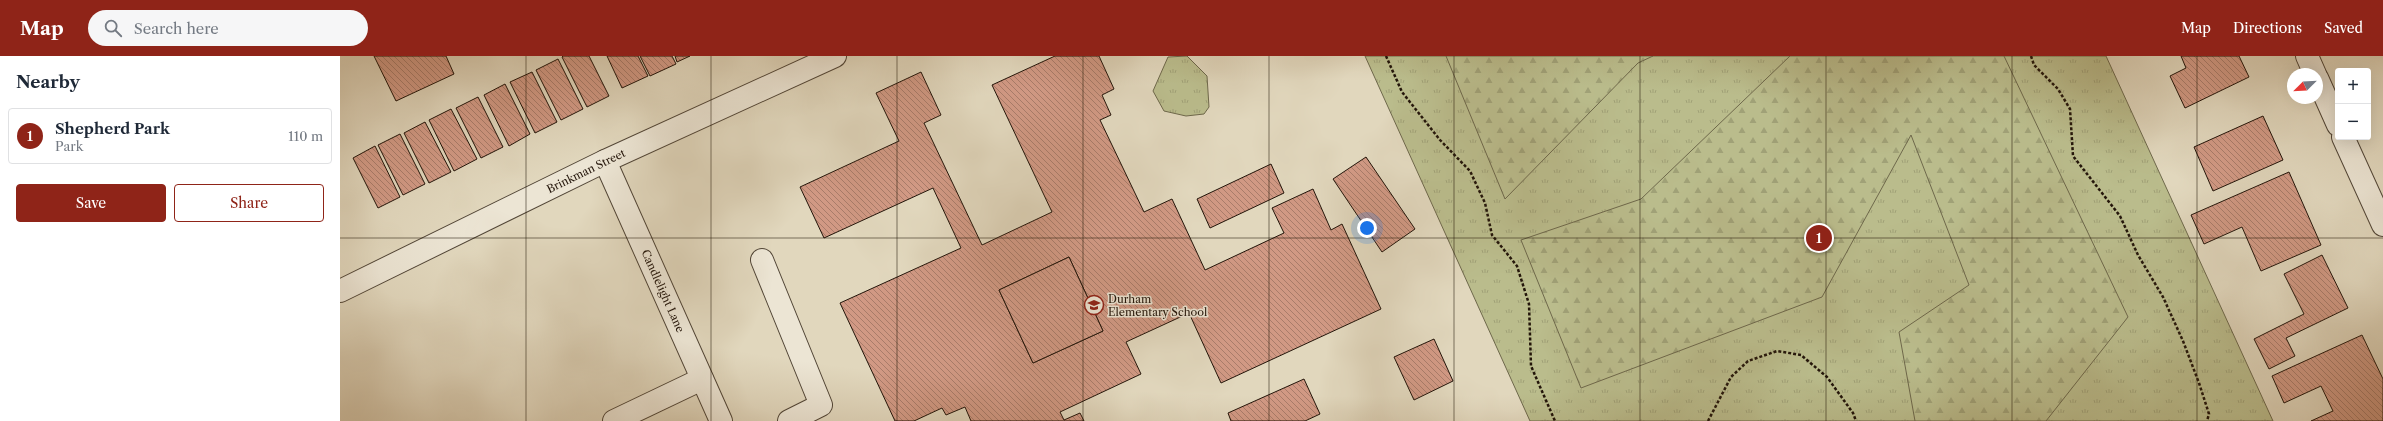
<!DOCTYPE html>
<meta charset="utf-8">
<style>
:root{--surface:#fff;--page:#f6f6f7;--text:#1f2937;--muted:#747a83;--line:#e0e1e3;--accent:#8f2418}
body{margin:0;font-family:"Libre Caslon Text",serif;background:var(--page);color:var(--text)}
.controls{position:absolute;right:12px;top:12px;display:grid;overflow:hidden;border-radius:4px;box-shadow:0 4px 16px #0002}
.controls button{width:36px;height:36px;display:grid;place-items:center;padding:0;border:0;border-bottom:1px solid var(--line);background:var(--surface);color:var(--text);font:20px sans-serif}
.compass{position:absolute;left:1947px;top:12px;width:36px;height:36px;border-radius:50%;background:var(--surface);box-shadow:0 4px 16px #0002;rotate:246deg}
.you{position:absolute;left:1027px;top:172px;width:14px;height:14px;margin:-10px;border:3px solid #fff;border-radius:50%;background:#1a73e8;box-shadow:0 0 0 6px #1a73e833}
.badge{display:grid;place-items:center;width:26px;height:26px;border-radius:50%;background:var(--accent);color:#fff;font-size:13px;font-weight:700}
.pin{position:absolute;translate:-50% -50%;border:2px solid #fff;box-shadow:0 1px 4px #0006}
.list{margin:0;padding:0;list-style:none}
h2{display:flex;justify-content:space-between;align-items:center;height:52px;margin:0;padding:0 16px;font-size:17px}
h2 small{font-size:13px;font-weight:400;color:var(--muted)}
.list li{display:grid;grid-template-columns:26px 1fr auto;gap:12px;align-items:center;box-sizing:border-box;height:56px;margin:0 8px 8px;padding:0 8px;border:1px solid var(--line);border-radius:4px}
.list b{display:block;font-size:15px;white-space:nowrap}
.list p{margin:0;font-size:13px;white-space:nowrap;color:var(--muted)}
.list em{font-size:13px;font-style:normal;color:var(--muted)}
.actions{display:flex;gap:8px;padding:12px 16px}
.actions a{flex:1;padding:9px 0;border:1px solid var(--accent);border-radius:4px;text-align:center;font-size:14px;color:var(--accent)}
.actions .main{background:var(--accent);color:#fff}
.icon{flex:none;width:22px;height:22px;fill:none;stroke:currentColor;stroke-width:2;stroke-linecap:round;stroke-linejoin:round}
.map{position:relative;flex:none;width:2043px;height:365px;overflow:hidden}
header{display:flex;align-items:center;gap:24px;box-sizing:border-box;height:56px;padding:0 20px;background:var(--accent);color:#fff}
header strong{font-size:19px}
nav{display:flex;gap:22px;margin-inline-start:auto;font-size:14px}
.search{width:280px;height:36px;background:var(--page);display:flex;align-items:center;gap:10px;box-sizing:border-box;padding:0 14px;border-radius:22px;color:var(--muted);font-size:15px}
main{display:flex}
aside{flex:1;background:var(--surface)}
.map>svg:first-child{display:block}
.grass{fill:url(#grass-tufts);stroke:#6e684b}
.forest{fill:url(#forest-firs);stroke:#6e684b}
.building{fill:url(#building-back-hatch);stroke:#23150a;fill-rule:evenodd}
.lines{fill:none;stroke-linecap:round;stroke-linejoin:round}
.minor-casing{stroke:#524637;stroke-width:24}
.path{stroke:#23150a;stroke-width:2.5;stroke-dasharray:3 2;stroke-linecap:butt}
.minor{stroke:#ece5d4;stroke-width:22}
.grid{fill:none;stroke:#23150a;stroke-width:1;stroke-opacity:0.55}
.labels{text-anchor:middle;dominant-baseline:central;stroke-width:3;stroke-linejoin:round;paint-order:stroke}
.street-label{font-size:11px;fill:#23150a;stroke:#ece5d4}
.poi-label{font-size:11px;fill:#23150a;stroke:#ece5d4;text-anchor:start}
</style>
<header>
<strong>Map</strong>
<div class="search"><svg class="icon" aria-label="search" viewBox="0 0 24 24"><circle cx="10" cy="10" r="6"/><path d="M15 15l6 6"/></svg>Search here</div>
<nav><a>Map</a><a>Directions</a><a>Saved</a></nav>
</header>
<main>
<aside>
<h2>Nearby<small></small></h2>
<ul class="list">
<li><span class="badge">1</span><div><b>Shepherd Park</b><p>Park</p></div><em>110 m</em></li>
</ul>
<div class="actions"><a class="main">Save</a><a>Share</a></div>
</aside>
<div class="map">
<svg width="2043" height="365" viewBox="0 0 2043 365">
<defs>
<pattern id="grass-tufts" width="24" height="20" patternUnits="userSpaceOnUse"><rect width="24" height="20" fill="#babc8c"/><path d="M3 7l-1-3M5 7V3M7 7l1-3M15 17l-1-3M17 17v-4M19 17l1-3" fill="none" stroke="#a0a177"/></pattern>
<pattern id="forest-firs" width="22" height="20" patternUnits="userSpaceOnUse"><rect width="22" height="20" fill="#babc8c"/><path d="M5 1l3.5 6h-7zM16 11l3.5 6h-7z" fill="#a0a177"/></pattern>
<pattern id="building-back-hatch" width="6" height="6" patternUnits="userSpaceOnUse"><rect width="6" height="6" fill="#d19984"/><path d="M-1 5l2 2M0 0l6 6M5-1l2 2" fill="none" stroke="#a97c6a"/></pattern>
</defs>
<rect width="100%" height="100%" fill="#e1d7bd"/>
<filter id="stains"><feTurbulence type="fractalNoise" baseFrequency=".005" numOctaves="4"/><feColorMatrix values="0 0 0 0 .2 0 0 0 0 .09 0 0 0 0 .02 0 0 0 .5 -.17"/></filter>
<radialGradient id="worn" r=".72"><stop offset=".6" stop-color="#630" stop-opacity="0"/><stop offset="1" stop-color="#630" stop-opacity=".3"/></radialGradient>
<!-- grass -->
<g class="grass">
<polygon points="847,0 867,20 869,51 864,58 846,60 824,55 813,35 828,1"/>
<polygon points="1025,0 1766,0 1933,365 1190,365"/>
</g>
<!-- forest -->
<g class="forest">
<polygon points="1106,0 1313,0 1298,7 1165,143"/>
<polygon points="1450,0 1664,0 1788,261 1706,365 1575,365 1559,276 1629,229 1571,79 1482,241 1241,332 1181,184 1301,143"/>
</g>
<!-- building -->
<g class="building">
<polygon points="34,0 106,0 114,18 56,45"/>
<polygon points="223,0 249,0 269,40 247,51 222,1"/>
<polygon points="267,0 298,0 308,20 282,32"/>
<polygon points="300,0 332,0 336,8 310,20"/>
<polygon points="335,0 350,0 337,6"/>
<path d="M 715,0 L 759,0 L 774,33 L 762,39 L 771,59 L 760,64 L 804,156 L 832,143 L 865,214 L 944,177 L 932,152 L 973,133 L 991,174 L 1002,168 L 1041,253 L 881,327 L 849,257 L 786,286 L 801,318 L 720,356 L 724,364 L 740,357 L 744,365 L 631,365 L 625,351 L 606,359 L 602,352 L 574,365 L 555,365 L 500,247 L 621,192 L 593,132 L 484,182 L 460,131 L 559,85 L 536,37 L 581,16 L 601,59 L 584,67 L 642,189 L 712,156 L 652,29 ZM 729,201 L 763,275 L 693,307 L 659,234 Z"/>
<polygon points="1841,0 1899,0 1909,21 1845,52 1830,20 1846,12"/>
<polygon points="218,3 243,53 221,64 196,14"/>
<polygon points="192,16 217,66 195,77 170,26"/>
<polygon points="165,28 190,78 169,90 144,39"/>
<polygon points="138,41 163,91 141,102 116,52"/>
<polygon points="111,53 137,103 114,115 89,64"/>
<polygon points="1923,60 1943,104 1873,135 1854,91"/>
<polygon points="85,66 111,116 89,127 64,77"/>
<polygon points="60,78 85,128 63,139 38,89"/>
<polygon points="35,90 60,141 38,152 13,102"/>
<polygon points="1026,101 1075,173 1042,196 993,123"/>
<polygon points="931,108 944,137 870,172 857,143"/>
<polygon points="1949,116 1981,189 1921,215 1902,171 1864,188 1851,159"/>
<polygon points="1982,199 2008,252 1946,282 1955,300 1929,313 1914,283 1964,258 1944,218"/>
<polygon points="729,201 763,275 693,307 659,234"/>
<polygon points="2022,279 2043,323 2043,365 1971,365 1993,355 1981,330 1944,347 1932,320"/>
<polygon points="1094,283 1113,325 1074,344 1054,301"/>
<polygon points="964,323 980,358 965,365 891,365 888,357"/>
</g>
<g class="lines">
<!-- minor casing -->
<g class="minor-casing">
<g id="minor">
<polyline points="1967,0 1975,18"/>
<polyline points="1977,22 1998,69"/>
<polyline points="2003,81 2043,169"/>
<polyline points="265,105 381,365"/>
<polyline points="422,204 481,349 449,365"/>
<polyline points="0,235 265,105 495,0"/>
<polyline points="274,365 362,323"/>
</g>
</g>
<!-- path -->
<g class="path">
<polyline points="1046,0 1062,36 1100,84 1130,115 1145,147 1152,179 1177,210 1189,248 1191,310 1215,365"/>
<polyline points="1691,0 1694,9 1718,33 1730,53 1733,100 1780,160 1798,199 1823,241 1843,285 1859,327 1869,358 1867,365"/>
<polyline points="1368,365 1391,321 1408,305 1437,295 1461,299 1487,321 1513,357 1516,365"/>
</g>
<!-- minor -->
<use href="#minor" class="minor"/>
</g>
<!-- grid -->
<path class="grid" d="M 186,0 L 186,365M 371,0 L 371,365M 557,0 L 557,365M 743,0 L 743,365M 929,0 L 929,365M 1114,0 L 1114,365M 1300,0 L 1300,365M 1486,0 L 1486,365M 1672,0 L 1672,365M 1857,0 L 1857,365M 0,182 L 2043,182"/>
<!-- icons -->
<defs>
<g id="school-ring" transform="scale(1)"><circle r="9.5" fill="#ece5d4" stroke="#8f2418" stroke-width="1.5"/><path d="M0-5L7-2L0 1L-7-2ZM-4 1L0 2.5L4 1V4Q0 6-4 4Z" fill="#8f2418"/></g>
</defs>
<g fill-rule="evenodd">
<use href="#school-ring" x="754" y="249"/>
</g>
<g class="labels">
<!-- street labels -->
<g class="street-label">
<text transform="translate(246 115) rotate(-26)">Brinkman Street</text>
<text transform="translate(323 235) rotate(66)">Candlelight Lane</text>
</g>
<!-- poi labels -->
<g class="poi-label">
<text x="768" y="243">Durham<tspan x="768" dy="13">Elementary School</tspan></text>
</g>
</g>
<rect width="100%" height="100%" filter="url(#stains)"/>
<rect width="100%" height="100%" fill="url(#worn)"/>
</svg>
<div class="controls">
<button>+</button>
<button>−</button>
</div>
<svg class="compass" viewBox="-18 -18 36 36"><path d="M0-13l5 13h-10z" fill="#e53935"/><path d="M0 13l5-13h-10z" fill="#747a83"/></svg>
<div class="you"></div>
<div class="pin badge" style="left:1479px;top:182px">1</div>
</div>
</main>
